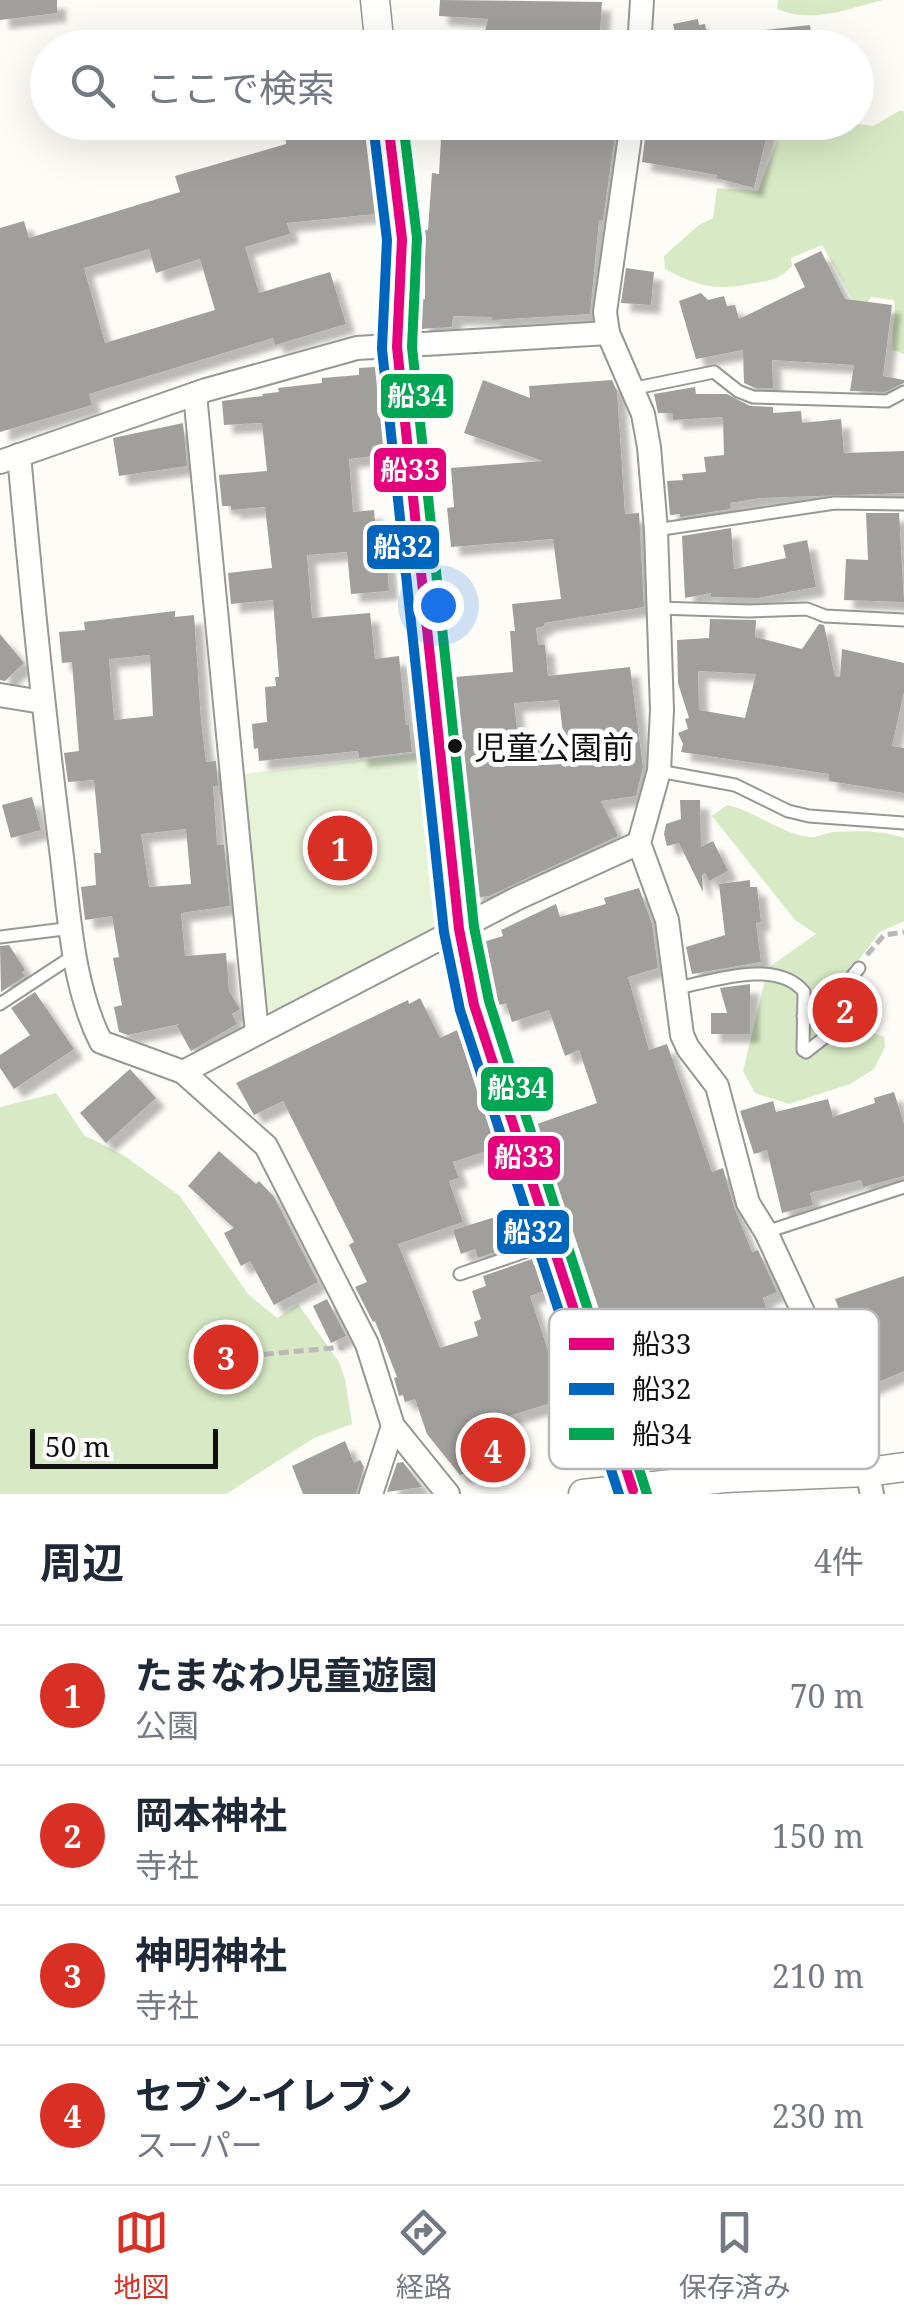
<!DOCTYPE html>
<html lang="ja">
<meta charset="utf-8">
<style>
:root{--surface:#fff;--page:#f2f2f3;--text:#1f2937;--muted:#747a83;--line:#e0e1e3;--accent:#d93025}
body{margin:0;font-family:"Noto Serif","Noto Sans JP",serif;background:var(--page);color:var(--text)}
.scale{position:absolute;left:30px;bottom:25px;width:188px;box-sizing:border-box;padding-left:10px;border:5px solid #111;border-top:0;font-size:28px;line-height:35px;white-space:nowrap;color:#111;-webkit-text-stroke:8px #fff;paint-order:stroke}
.you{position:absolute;left:438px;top:605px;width:35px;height:35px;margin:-25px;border:8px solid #fff;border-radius:50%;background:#1a73e8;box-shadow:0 0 0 15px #1a73e833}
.badge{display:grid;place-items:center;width:65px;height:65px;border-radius:50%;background:var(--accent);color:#fff;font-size:32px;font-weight:700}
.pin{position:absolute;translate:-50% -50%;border:5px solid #fff;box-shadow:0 2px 10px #0006}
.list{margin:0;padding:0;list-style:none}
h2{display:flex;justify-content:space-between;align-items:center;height:130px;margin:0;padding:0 40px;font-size:42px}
h2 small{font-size:32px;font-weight:400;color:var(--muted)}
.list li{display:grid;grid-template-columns:65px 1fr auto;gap:30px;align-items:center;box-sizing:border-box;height:140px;padding:0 40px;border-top:2px solid var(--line)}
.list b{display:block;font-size:38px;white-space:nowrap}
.list p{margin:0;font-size:32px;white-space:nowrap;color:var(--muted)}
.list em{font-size:32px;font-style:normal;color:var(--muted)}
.icon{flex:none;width:55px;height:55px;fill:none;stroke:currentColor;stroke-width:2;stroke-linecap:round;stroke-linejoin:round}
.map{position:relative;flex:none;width:904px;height:1494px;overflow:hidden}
.search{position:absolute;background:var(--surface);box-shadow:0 10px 40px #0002;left:30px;right:30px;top:30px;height:110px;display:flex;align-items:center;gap:25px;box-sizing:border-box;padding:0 35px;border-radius:55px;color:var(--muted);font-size:38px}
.sheet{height:690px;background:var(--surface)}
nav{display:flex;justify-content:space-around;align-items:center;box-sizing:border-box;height:140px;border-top:2px solid var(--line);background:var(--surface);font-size:28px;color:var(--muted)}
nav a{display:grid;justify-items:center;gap:5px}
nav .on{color:var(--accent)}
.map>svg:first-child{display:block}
.green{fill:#e7f3d7}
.forest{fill:#d8eac5}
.building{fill:#a19f9c;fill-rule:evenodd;filter:url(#shadow)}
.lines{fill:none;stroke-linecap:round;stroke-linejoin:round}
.service-casing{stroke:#979795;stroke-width:15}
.minor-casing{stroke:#979795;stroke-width:26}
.tertiary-casing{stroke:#979795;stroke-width:31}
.path{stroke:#b9b9b8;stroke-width:5;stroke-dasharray:10 5;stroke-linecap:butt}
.service{stroke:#fffffe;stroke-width:11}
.minor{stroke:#fffffe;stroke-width:22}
.tertiary{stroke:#fffffe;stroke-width:28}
.bus-1-casing{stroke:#fff;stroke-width:18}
.bus-2-casing{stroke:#fff;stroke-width:18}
.bus-3-casing{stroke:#fff;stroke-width:18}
.bus-1{stroke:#e5007d;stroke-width:10}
.bus-2{stroke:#0065bd;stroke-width:10}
.bus-3{stroke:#00a651;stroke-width:10}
.bus-dot{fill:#111;stroke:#fff;stroke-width:4}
.labels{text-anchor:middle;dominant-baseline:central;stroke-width:10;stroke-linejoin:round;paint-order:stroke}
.bus-label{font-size:32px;fill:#111;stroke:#fff;text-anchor:start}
.key{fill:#fff;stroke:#b8b8b8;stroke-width:2.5}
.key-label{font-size:28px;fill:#111}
.line-badge{stroke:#fff;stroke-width:4}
.badge-label{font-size:28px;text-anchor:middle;font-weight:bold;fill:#fff}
</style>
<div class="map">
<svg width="904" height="1494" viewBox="0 0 904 1494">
<defs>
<filter id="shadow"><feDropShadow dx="9" dy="9" stdDeviation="2.5" flood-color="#0004"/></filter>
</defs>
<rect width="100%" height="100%" fill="#fdfcf7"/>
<!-- green -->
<polygon class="green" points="419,753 437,923 430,936 273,1012 265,1009 244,774"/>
<!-- forest -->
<g class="forest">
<path d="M 778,0 L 883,0 C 847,9 813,24 777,9 Z"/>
<path d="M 899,111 L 904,111 L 904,354 L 893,350 C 890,332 897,318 894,300 L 871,297 L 864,308 L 857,307 L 822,245 L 791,258 L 792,266 C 778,281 770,280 750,284 C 715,291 697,286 665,269 L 664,256 L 699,225 L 713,218 L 717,188 L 758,191 L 777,141 C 809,131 840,119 873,126 Z"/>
<path d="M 727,805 C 755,811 780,833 809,837 C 817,838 825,833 833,832 C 856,831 882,830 904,838 L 904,921 L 880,932 L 859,959 L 854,976 L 871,989 L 859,1021 L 866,1030 L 884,1037 L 885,1047 L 874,1069 L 850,1084 L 789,1104 L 755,1093 L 743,1071 L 768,968 L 816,934 L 795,920 L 712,816 Z"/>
<polygon points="56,1093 84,1135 123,1155 180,1196 248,1294 277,1318 298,1304 339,1362 345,1379 352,1424 314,1438 226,1494 0,1494 0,1107"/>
</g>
<!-- building -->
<g class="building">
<polygon points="0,0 57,0 57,13 0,20"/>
<polygon points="440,0 602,2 599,48 481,48 488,19 439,16"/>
<polygon points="698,19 699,25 705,24 709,48 678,48 673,24"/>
<polygon points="810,25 813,48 730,48 729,34"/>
<path d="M 284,122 L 371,122 L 380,207 L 375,208 L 375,214 L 287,223 L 290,234 L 245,247 L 259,293 L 330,272 L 346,324 L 275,345 L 273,338 L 89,394 L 92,405 L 0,432 L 0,228 L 24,221 L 29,238 L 180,192 L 175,176 L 286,144 ZM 149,249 L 156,273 L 200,259 L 215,310 L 105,343 L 84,268 Z"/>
<polygon points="442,122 576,125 576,122 617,122 603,220 599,220 590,314 492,320 492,317 453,316 452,327 420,329 422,299 425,299 425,230 428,230 432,173 439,174"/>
<polygon points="647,122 770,122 754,188 716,178 717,175 642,162"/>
<polygon points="821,251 845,299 892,305 883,376 904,380 904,383 885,392 850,391 854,365 772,360 773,388 755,388 744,383 743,350 696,359 679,301 701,293 708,300 724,296 727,306 735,305 739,319 805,287 794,264"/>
<polygon points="626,268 654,272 651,305 621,303"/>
<polygon points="375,367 381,373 384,399 379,400 383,445 372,446 373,456 349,459 353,512 374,510 378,556 386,555 389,591 351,594 347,552 307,555 312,618 370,613 375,659 399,656 406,725 409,725 412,752 359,758 358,751 259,761 258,748 254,749 252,724 267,722 265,687 276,686 275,677 279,677 273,600 231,604 228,573 272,568 265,507 231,510 231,506 222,506 219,475 267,471 262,423 224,425 222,401 263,396 262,394 279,392 278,388 322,383 322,378 359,375 359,368"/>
<path d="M 483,380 L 530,398 L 529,386 L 612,380 L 617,391 L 625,514 L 639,513 L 644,607 L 544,623 L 544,626 L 536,628 L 538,645 L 545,645 L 548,676 L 630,667 L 643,767 L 636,796 L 601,801 L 618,836 L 489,896 L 473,898 L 455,714 L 459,713 L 455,677 L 513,672 L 510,631 L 515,631 L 512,604 L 561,599 L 553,539 L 451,547 L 447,508 L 454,507 L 451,468 L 543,461 L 464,433 ZM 559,700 L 564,742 L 519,746 L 514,703 Z"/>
<polygon points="695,387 696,394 727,394 750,406 773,407 773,413 801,411 802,423 841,419 844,453 904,451 904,493 761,498 730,503 730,509 680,517 680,514 670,515 667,481 683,480 682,474 706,472 704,457 724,455 723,417 673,420 673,413 658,413 654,394"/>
<polygon points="183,423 187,466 119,476 113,438"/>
<polygon points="866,513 899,513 904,602 844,600 846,559 868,560"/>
<polygon points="731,528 734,569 786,558 783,545 807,540 816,587 758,598 711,597 711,593 685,598 682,536"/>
<path d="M 175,611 L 175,617 L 194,615 L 201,721 L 206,762 L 216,761 L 218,786 L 213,786 L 217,845 L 224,845 L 230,906 L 181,913 L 185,956 L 226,953 L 229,991 L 240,1009 L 232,1014 L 237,1024 L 191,1051 L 177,1026 L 179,1024 L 128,1035 L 119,1032 L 114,1007 L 122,1005 L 113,958 L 119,957 L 112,916 L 85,920 L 81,887 L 96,885 L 94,853 L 101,853 L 94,780 L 68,782 L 64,753 L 79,751 L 72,662 L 62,663 L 59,632 L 85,630 L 84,622 ZM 150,655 L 153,716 L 114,720 L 109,659 ZM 186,829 L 191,884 L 149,887 L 141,834 Z"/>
<path d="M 710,619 L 756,620 L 755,637 L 802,649 L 819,624 L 824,625 L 835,677 L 840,677 L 842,649 L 904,663 L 904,692 L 892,746 L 904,748 L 904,793 L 829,781 L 829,774 L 681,752 L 683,744 L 678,733 L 688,729 L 685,719 L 689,718 L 678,683 L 677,640 L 709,638 ZM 698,671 L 756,674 L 745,718 L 699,710 Z"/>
<polygon points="0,634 24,663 5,681 0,680"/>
<polygon points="32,797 41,830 11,838 2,805"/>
<polygon points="680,800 700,800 701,847 713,841 728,871 709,881 705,873 702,875 703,892 679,843 667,846 664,834 666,824 681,819"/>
<polygon points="750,880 750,887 757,887 761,922 756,923 761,962 692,974 686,947 725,935 719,884"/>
<polygon points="639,888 652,924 658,968 628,977 649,1050 667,1044 712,1172 723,1168 734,1207 752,1252 758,1250 777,1292 763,1298 780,1350 789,1347 795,1366 755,1380 770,1425 830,1421 831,1449 820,1449 820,1454 793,1456 793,1451 781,1452 780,1443 748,1453 744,1439 692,1456 649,1459 648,1432 641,1433 612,1344 607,1345 600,1325 604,1324 537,1124 597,1103 579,1050 565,1056 549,1010 512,1022 506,1003 497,1006 486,974 480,943 503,936 501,930 556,904 560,917 606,904 604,898"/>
<polygon points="9,945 25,970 22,972 25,976 1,992 0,946"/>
<polygon points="750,984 750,1034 711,1034 711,1013 727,1013 720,988"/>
<polygon points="35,992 74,1049 14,1089 0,1068 0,1055 30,1035 11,1008"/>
<polygon points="420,998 440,1038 457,1030 497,1144 492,1145 493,1149 453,1162 459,1178 449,1181 463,1222 398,1244 440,1348 478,1336 474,1322 481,1319 472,1291 486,1286 483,1276 532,1259 534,1265 539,1264 547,1290 530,1296 564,1399 509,1416 523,1458 472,1476 470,1472 460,1475 427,1434 415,1399 405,1402 403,1395 399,1396 394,1378 397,1377 375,1321 373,1322 355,1287 367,1282 349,1245 354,1242 283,1101 254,1115 236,1083 408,1000 409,1004"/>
<polygon points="130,1069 156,1098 106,1143 80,1113"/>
<polygon points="894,1092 904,1124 904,1176 863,1187 861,1180 810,1193 813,1205 782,1213 767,1150 754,1154 740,1111 773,1101 776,1112 828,1099 833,1117 875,1103 874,1098"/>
<polygon points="219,1151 256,1184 259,1181 274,1197 318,1282 274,1305 250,1261 241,1266 224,1233 234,1228 188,1186"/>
<polygon points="518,1210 527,1241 478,1258 475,1249 461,1254 453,1230"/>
<polygon points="904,1276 904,1371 854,1393 842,1360 857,1355 835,1299"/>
<polygon points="327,1299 346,1336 331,1343 313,1306"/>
<polygon points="199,1339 222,1341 220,1373 197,1372"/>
<polygon points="345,1441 354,1463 360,1460 364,1467 356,1494 303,1494 292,1466"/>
<polygon points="403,1462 422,1487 387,1492 397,1463"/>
</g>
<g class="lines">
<!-- service casing -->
<g class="service-casing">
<g id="service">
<polyline points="631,389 714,372 738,391 753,397 887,401 904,392"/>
<polyline points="656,530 835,503 904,504"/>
<polyline points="659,608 749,611 807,609 825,616 904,620"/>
<polyline points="659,771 735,785 788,811 809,816 904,823"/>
<polyline points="0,937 72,928"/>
<path d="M 677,988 C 713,981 777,958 804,992 L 803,1050 L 806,1052 L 829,1034"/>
<polyline points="0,1004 76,954"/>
<polyline points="803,1016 817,1020 859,968"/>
<polyline points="766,1232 904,1187"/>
<polyline points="460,1274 551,1243"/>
</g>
</g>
<!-- minor casing -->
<g class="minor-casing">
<g id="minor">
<polyline points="639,48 642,0"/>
<polyline points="632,122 605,312 608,333 643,414 649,447 656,530 662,710 659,771 639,843 667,920 682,1035 688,1048 717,1086 748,1203 766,1232 816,1340 867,1472 872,1494"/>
<polyline points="195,394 257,1033"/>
<path d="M 19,455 C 31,586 44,718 61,849 C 69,912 72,985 101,1042 L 183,1072 L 266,1146 L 367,1344 L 393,1426 L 448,1494"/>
<polyline points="0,462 206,390 357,348 608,333"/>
<polyline points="0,695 42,702"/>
<polyline points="183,1072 518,898 639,843"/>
<polyline points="371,1494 393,1426"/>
</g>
</g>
<!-- tertiary casing -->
<g class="tertiary-casing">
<g id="tertiary">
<polyline points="375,0 380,48"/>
<polyline points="388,122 402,239 397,347 459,929 474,1005 633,1490"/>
<polyline points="583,1494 725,1478 867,1472 904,1467"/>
</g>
</g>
<!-- path -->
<g class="path">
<polyline points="867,955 884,935 904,932"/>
<polyline points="234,1357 344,1347"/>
</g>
<!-- service -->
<use href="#service" class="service"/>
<!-- minor -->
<use href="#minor" class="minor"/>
<!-- tertiary -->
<use href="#tertiary" class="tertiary"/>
<!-- bus-1 casing -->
<g class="bus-1-casing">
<polyline id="bus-1" points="388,122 402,239 397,347 459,929 474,1005 633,1490"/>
</g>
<!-- bus-2 casing -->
<g class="bus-2-casing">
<polyline id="bus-2" points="373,124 387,240 382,349 444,932 460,1010 619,1494"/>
</g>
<!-- bus-3 casing -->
<g class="bus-3-casing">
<polyline id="bus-3" points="403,122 417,238 412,347 474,927 489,1001 647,1494"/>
</g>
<!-- bus-1 -->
<use href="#bus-1" class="bus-1"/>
<!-- bus-2 -->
<use href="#bus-2" class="bus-2"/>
<!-- bus-3 -->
<use href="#bus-3" class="bus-3"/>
</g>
<!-- markers -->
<circle class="bus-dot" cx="455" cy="746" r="9"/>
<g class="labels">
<!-- bus labels -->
<g class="bus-label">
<text x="474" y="746">児童公園前</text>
</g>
</g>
<!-- legend -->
<rect x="549" y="1309" width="330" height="160" rx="15" class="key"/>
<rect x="569" y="1338" width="45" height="12" fill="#e5007d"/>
<rect x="569" y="1383" width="45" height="12" fill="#0065bd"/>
<rect x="569" y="1428" width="45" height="12" fill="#00a651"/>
<g class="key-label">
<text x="632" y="1354">船33</text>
<text x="632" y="1399">船32</text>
<text x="632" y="1444">船34</text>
</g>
<g class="line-badge">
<rect x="379" y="372" width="76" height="48" rx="10" fill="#00a651"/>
<rect x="372" y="446" width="76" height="48" rx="10" fill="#e5007d"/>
<rect x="365" y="523" width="76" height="48" rx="10" fill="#0065bd"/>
<rect x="479" y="1065" width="76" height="48" rx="10" fill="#00a651"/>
<rect x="486" y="1134" width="76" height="48" rx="10" fill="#e5007d"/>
<rect x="495" y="1208" width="76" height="48" rx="10" fill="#0065bd"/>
</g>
<g class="badge-label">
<text x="417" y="406">船34</text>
<text x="410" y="480">船33</text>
<text x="403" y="557">船32</text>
<text x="517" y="1098">船34</text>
<text x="524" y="1167">船33</text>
<text x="533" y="1242">船32</text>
</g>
</svg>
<div class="scale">50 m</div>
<div class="you"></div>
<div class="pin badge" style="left:340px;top:848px">1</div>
<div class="pin badge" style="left:845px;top:1010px">2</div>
<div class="pin badge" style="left:226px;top:1357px">3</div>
<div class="pin badge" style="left:493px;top:1450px">4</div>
<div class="search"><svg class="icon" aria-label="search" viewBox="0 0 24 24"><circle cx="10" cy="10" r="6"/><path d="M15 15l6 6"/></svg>ここで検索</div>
</div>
<section class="sheet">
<h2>周辺<small>4件</small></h2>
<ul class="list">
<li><span class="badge">1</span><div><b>たまなわ児童遊園</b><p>公園</p></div><em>70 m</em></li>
<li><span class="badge">2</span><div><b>岡本神社</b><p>寺社</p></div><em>150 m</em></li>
<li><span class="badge">3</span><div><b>神明神社</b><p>寺社</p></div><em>210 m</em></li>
<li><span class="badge">4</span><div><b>セブン-イレブン</b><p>スーパー</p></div><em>230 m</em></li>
</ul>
</section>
<nav>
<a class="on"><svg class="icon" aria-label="map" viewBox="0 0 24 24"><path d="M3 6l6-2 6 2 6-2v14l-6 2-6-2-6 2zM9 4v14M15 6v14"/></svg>地図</a>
<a><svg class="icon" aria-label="directions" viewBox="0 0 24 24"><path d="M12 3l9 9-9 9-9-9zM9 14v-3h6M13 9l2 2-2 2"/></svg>経路</a>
<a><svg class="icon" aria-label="saved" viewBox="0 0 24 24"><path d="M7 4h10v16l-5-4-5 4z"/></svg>保存済み</a>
</nav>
